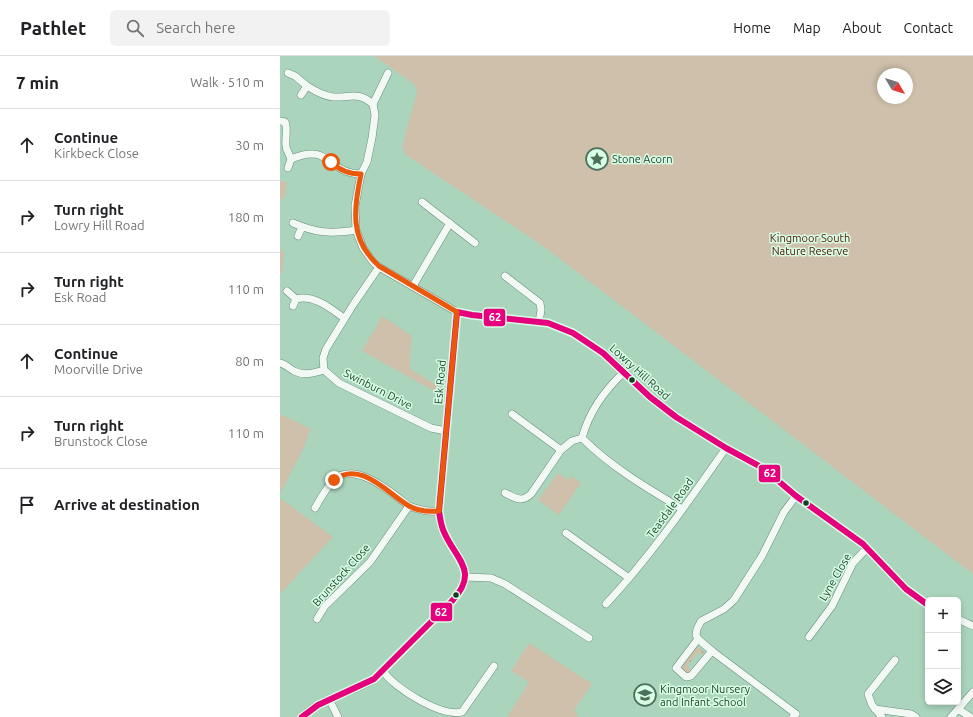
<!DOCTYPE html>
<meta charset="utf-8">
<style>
:root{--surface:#fff;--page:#f2f2f2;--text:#202124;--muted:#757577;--line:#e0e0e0}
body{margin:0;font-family:Ubuntu,sans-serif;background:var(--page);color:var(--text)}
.controls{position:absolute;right:12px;bottom:12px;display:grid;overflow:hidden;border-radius:6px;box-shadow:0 2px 6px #0003}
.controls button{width:36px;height:36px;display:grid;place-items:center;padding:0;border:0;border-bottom:1px solid var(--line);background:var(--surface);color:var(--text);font:20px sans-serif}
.compass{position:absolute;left:597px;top:12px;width:36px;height:36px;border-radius:50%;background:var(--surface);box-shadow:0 2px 6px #0003;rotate:128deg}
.stop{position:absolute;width:12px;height:12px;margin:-9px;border:3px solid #ea580c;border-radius:50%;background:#fff}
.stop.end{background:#ea580c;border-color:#fff;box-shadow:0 1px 4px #0008}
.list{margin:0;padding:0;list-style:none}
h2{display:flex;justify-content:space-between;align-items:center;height:52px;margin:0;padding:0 16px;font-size:17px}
h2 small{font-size:13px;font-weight:400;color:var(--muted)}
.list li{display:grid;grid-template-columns:26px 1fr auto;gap:12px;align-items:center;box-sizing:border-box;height:72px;padding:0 16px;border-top:1px solid var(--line)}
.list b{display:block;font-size:15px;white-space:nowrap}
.list p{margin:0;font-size:13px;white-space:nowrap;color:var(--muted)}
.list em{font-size:13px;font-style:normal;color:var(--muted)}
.icon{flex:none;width:22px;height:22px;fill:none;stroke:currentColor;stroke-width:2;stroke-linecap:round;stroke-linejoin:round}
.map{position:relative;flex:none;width:693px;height:661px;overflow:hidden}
header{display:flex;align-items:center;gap:24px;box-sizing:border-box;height:56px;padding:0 20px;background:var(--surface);border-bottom:1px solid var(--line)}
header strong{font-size:19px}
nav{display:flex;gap:22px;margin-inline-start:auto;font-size:14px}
.search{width:280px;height:36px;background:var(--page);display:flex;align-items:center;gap:10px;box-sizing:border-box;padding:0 14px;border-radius:6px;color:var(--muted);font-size:15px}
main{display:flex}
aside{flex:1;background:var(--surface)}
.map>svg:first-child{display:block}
.grass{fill:url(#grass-tufts)}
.park{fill:#cec0aa;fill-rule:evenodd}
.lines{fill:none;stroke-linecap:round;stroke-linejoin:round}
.minor-casing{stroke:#6b8e7b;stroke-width:8}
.minor{stroke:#f2f9f5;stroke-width:7}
.bus-1-casing{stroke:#d8fee6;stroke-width:9}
.bus-1{stroke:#e5007d;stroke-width:6}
.route{stroke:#ea580c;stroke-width:5}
.bus-dot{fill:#1a3a28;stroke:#d8fee6;stroke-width:1.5}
.labels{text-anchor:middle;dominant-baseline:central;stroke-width:3;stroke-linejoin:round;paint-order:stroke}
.poi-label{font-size:11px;fill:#1a3a28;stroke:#d8fee6;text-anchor:start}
.park-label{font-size:11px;fill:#4e1100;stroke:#d8fee6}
.street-label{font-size:11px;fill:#1a3a28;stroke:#d8fee6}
.line-badge{stroke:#d8fee6;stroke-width:1.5}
.badge-label{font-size:11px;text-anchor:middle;font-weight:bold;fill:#fff}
</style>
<header>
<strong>Pathlet</strong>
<div class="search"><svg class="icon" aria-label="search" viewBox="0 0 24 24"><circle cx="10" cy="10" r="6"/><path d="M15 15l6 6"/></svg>Search here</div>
<nav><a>Home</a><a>Map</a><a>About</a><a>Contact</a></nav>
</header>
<main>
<aside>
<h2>7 min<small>Walk · 510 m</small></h2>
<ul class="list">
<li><svg class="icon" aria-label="ahead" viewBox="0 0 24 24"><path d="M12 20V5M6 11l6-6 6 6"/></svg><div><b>Continue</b><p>Kirkbeck Close</p></div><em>30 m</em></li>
<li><svg class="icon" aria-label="right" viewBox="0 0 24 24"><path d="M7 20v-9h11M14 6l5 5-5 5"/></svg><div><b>Turn right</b><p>Lowry Hill Road</p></div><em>180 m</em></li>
<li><svg class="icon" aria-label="right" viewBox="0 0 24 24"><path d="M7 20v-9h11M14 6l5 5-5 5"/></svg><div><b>Turn right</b><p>Esk Road</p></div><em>110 m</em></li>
<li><svg class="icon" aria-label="ahead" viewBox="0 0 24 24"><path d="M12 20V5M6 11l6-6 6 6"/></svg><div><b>Continue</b><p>Moorville Drive</p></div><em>80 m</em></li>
<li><svg class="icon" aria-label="right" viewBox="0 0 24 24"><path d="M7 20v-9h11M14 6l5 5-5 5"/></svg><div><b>Turn right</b><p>Brunstock Close</p></div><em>110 m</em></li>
<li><svg class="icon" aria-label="arrive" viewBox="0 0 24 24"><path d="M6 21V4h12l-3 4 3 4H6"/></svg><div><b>Arrive at destination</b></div></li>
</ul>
</aside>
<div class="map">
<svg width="693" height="661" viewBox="0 0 693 661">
<defs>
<pattern id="grass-tufts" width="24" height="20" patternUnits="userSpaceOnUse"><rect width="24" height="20" fill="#cec0aa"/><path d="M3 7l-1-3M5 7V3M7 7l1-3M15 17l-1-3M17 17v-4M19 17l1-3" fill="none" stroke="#a69d8a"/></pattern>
</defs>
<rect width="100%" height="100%" fill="#aad4bc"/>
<!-- grass -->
<path class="grass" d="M 417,590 L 424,596 L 424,599 L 419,596 L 407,610 L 412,615 L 407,617 L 403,616 C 399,606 408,599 414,591 Z"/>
<!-- park -->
<g class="park">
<path d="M 94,0 L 693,0 L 693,518 L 263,190 L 126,99 L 122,90 L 137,36 L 134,28 ZM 603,18 L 627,18 L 627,42 L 603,42 Z"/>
<polygon points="0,125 7,126 5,140 0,145"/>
<polygon points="0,192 4,197 2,218 0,218"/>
<polygon points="102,260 132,280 130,303 130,313 163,333 163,340 82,295"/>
<polygon points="0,358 31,373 22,395 0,438"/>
<polygon points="278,417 288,424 291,420 301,427 279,459 258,444"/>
<polygon points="0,442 53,481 0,538"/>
<polygon points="249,587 312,628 294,654 299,661 227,661 249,626 231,615"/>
</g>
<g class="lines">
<!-- minor casing -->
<g class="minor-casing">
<g id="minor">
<polyline points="8,17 15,20 27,30"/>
<polyline points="108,17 93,48 95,59 92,82 87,106 81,118 75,150 76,174 83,192 93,206 99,211 177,256 192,259 268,267 293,277 323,297 370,341 396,361 446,392 483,412 516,440 583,488 626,533 648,549"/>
<path d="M 21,39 L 27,30 C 35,35 44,40 53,41 C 71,42 77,35 93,48"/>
<path d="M 0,65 L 5,66 C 8,73 5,82 6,90 C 6,95 10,98 11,103 C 51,86 46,117 81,118"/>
<polyline points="8,112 11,103"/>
<polyline points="142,146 195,187"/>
<path d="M 13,167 C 36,177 51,178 76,174"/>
<polyline points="18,180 22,171"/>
<polyline points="99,211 73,249 46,293 43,302 44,314 59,327 151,372 166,375"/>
<polyline points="225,220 260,247 261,254 259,266"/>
<polyline points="133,230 170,167"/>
<polyline points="7,235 16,243"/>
<path d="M 13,250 L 16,243 C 34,238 51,253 64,262"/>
<path d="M 0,307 C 5,308 9,312 14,315 C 24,320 34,317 44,314"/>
<path d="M 343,317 C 324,335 309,356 302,382 C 331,411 367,432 402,453"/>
<polyline points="232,358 281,394"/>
<path d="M 225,437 C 236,442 241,447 251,438 L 281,394 L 292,385 L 302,382"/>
<path d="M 35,452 C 40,443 46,432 54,424 C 75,404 112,437 129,450 C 139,454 149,456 159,455"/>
<polyline points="286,477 349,522"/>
<polyline points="185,521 211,522 225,528 309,582"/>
<path d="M 326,548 C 371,500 408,446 446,392"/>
<polyline points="37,563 45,550 90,506 129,450"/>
<polyline points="678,563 693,570"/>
<polyline points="529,581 552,550 573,507 587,492"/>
<polyline points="418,583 396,612 406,621 411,620 432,595"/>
<path d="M 103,615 C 114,632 161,661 182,656 L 214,610"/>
<polyline points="49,643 58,661"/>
<polyline points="595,653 631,658 636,661"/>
<polyline points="678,653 690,661"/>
<path d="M 22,661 C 42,641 70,638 94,623 L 168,549 C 173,544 178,539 182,532 C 193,511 174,496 165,479 C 161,472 160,464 159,455 L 177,256"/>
<polyline points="513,661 516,658 432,595 418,583 416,579 417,573 421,565 444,553 454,544 482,500 504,456 516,440"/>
<polyline points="602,661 592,649 588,638 615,604"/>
<polyline points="671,661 693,636"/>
</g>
</g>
<!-- minor -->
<use href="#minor" class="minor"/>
<!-- bus-1 casing -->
<g class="bus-1-casing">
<path id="bus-1" d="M 22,661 L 38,649 L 94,623 L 172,545 C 200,515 176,504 164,476 C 161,470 160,462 159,455 L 177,256 L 192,259 L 268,267 L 293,277 L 323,297 L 370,341 L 396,361 L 446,392 L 483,412 L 516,440 L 583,488 L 626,533 L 648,549"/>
</g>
<!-- bus-1 -->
<use href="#bus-1" class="bus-1"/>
</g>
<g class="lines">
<!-- route -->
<path class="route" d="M 51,106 C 59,114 69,118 81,118 C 74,154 69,183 99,210 L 177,256 L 159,455 C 149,456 138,455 129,450 C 107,437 81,404 54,424"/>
</g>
<!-- icons -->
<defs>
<g id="sight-ring" transform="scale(1.15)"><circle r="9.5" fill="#d8fee6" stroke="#4c705c" stroke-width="1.5"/><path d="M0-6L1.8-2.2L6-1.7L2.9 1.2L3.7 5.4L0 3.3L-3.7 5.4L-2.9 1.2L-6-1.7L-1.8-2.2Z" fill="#4c705c"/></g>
<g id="school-ring" transform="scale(1.15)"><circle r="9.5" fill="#d8fee6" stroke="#4c705c" stroke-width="1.5"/><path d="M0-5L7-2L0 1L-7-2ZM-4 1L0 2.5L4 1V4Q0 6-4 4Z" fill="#4c705c"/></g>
</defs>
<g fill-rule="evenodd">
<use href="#sight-ring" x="317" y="103"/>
<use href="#school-ring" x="365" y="639"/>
</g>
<!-- markers -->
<g class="bus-dot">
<circle cx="352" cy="324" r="3.5"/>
<circle cx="526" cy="447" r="3.5"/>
<circle cx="176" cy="539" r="3.5"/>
</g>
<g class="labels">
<!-- poi labels -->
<g class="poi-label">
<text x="332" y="103">Stone Acorn</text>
<text x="380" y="633">Kingmoor Nursery<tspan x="380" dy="13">and Infant School</tspan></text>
</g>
<!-- park labels -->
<g class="park-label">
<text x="530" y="182">Kingmoor South<tspan x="530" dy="13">Nature Reserve</tspan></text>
</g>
<!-- street labels -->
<g class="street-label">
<text transform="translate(360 316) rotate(42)">Lowry Hill Road</text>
<text transform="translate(160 326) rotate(-85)">Esk Road</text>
<text transform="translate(98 333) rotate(27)">Swinburn Drive</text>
<text transform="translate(390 452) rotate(-54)">Teasdale Road</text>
<text transform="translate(61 519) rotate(-48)">Brunstock Close</text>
<text transform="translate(555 521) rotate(-60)">Lyne Close</text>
</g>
</g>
<g class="line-badge">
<rect x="203" y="252" width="23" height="19" rx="4" fill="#e5007d"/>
<rect x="478" y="408" width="23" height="19" rx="4" fill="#e5007d"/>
<rect x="150" y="546" width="23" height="20" rx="4" fill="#e5007d"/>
</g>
<g class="badge-label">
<text x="215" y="265">62</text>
<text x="490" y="421">62</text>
<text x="161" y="560">62</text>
</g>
</svg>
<div class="controls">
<button>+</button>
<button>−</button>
<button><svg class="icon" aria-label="layers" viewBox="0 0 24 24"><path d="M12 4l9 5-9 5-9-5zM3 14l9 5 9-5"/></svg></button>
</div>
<svg class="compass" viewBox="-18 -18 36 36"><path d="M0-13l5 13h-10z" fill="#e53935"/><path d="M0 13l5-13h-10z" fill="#757577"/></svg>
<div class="stop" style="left:51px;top:106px"></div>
<div class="stop end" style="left:54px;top:424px"></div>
</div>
</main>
